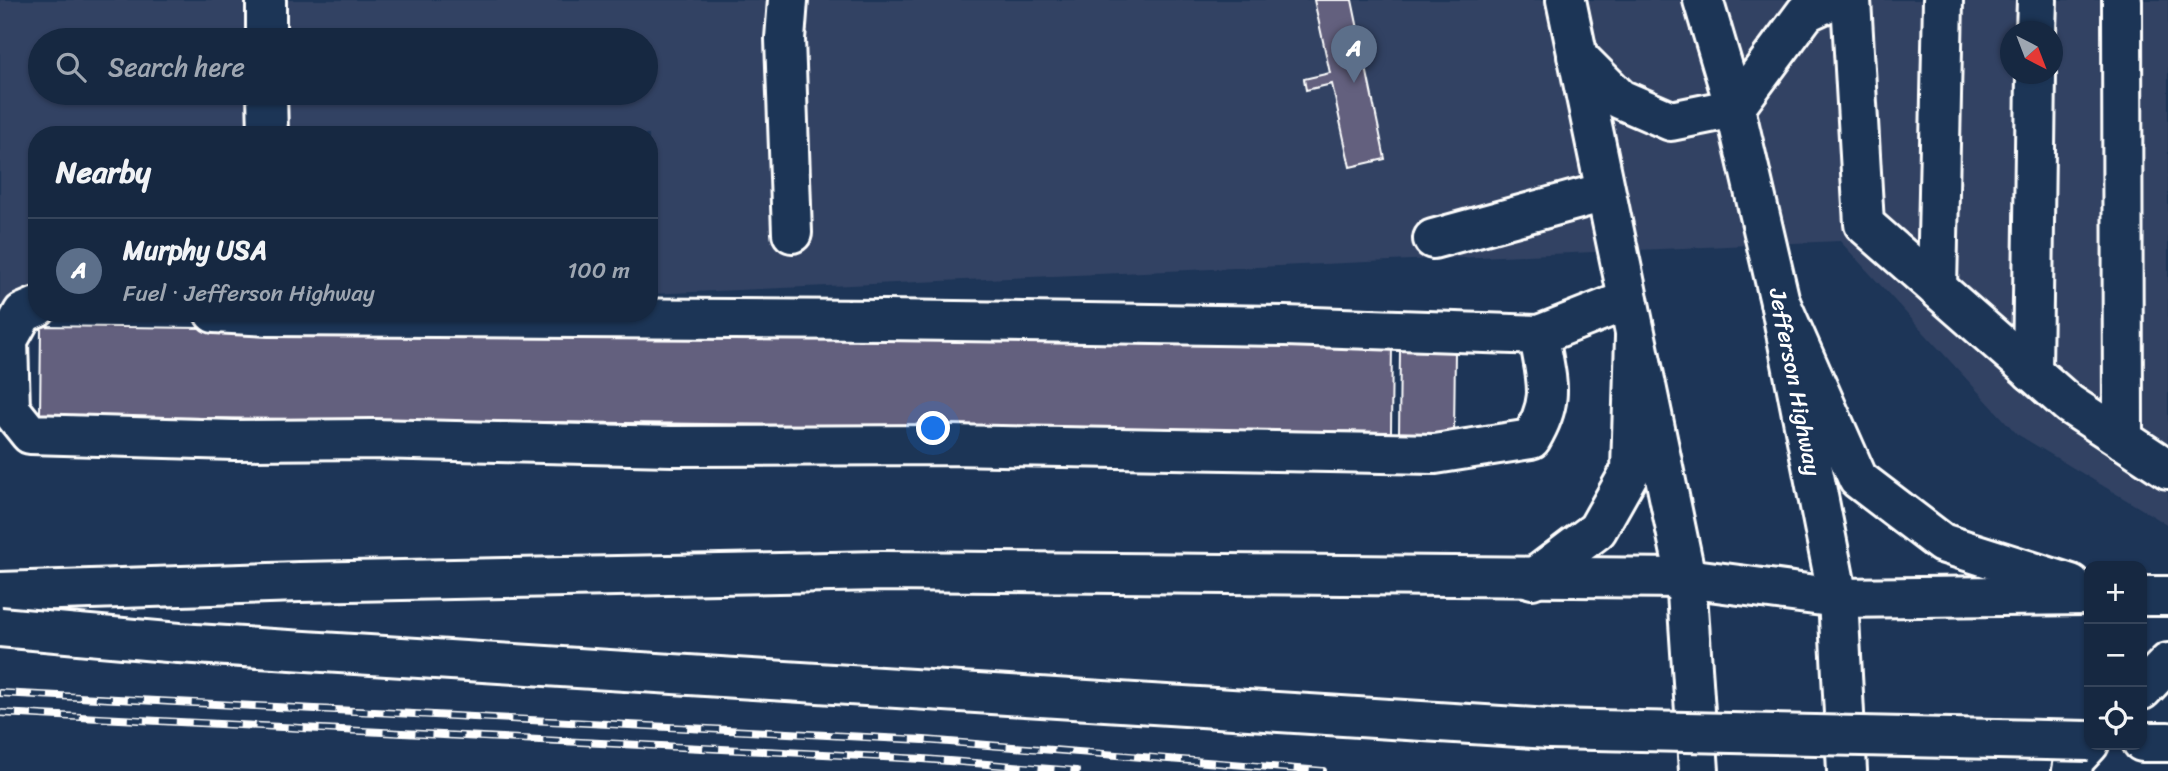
<!DOCTYPE html>
<meta charset="utf-8">
<style>
:root{--surface:#162841;--page:#23344c;--text:#f1f3f6;--muted:#9ea6b1;--line:#35445a;--accent:#1a73e8}
body{margin:0;font-family:Sriracha,sans-serif;background:var(--page);color:var(--text)}
.controls{position:absolute;right:21px;bottom:21px;display:grid;overflow:hidden;border-radius:14px;box-shadow:0 2px 5px #0004}
.controls button{width:63px;height:63px;display:grid;place-items:center;padding:0;border:0;border-bottom:2px solid var(--line);background:var(--surface);color:var(--text);font:35px sans-serif}
.compass{position:absolute;left:2000px;top:21px;width:63px;height:63px;border-radius:50%;background:var(--surface);box-shadow:0 2px 5px #0004;rotate:138deg}
.you{position:absolute;left:934px;top:429px;width:24px;height:24px;margin:-18px;border:5px solid #fff;border-radius:50%;background:#1a73e8;box-shadow:0 0 0 10px #1a73e833}
.badge{display:grid;place-items:center;width:46px;height:46px;border-radius:50%;background:var(--accent);color:#fff;font-size:23px;font-weight:700}
.pin{position:absolute;translate:-50% -58px;filter:drop-shadow(0 2px 4px #0008)}
.pin::after{content:'';position:absolute;top:37px;width:24px;height:21px;background:inherit;clip-path:polygon(0 0,100% 0,50% 100%)}
.list{margin:0;padding:0;list-style:none}
h2{display:flex;justify-content:space-between;align-items:center;height:91px;margin:0;padding:0 28px;font-size:30px}
h2 small{font-size:23px;font-weight:400;color:var(--muted)}
.list li{display:grid;grid-template-columns:46px 1fr auto;gap:21px;align-items:center;box-sizing:border-box;height:105px;padding:0 28px;border-top:2px solid var(--line)}
.list b{display:block;font-size:26px;white-space:nowrap}
.list p{margin:0;font-size:23px;white-space:nowrap;color:var(--muted)}
.list em{font-size:23px;font-style:normal;color:var(--muted)}
.icon{flex:none;width:38px;height:38px;fill:none;stroke:currentColor;stroke-width:2;stroke-linecap:round;stroke-linejoin:round}
.map{position:relative;flex:none;width:2168px;height:771px;overflow:hidden}
.search{position:absolute;background:var(--surface);box-shadow:0 2px 5px #0004;left:28px;top:28px;width:630px;height:77px;display:flex;align-items:center;gap:18px;box-sizing:border-box;padding:0 24px;border-radius:38px;color:var(--muted);font-size:26px}
.panel{position:absolute;background:var(--surface);box-shadow:0 2px 5px #0004;left:28px;top:126px;width:630px;height:196px;border-radius:28px}
.map>svg:first-child{display:block}
.built{fill:#324263;fill-rule:evenodd}
.building{fill:#64607e;stroke:#fff;stroke-width:2}
.lines{fill:none;stroke-linecap:round;stroke-linejoin:round}
.minor-casing{stroke:#fff;stroke-width:44}
.major-casing{stroke:#fff;stroke-width:44}
.highway-casing{stroke:#fff;stroke-width:44}
.minor{stroke:#1d3557;stroke-width:38}
.major{stroke:#1d3557;stroke-width:38}
.highway{stroke:#1d3557;stroke-width:38}
.rail-casing{stroke:#fff;stroke-width:8}
.rail{stroke:#1d3557;stroke-width:5;stroke-dasharray:16;stroke-linecap:butt}
.highway-bridge-casing{stroke:#fff;stroke-width:44;stroke-linecap:butt}
.highway-bridge{stroke:#1d3557;stroke-width:38}
.labels{text-anchor:middle;dominant-baseline:central;stroke-width:5;stroke-linejoin:round;paint-order:stroke}
.street-label{font-size:23px;fill:#fff;stroke:#1d3557}
</style>
<div class="map">
<svg width="2168" height="771" viewBox="0 0 2168 771">
<rect width="100%" height="100%" fill="#1d3557"/>
<filter id="ink" filterUnits="userSpaceOnUse"><feTurbulence type="fractalNoise" baseFrequency=".0143" numOctaves="2"/><feDisplacementMap in="SourceGraphic" scale="14" xChannelSelector="R" yChannelSelector="G"/><feConvolveMatrix kernelMatrix="1 2 1 2 8 2 1 2 1" color-interpolation-filters="sRGB"/></filter>
<g filter="url(#ink)">
<!-- built -->
<path class="built" d="M 0,0 L 2168,0 L 2168,525 L 2017,434 L 1840,241 L 649,294 L 649,135 L 37,135 L 37,313 L 209,313 L 0,323 ZM 2010,32 L 2052,32 L 2052,74 L 2010,74 ZM 40,40 L 646,40 L 646,93 L 40,93 Z"/>
<!-- building -->
<g class="building">
<polygon points="1314,0 1352,0 1385,159 1350,167 1332,84 1306,90 1304,79 1330,73"/>
<polygon points="41,326 1392,342 1391,432 40,416"/>
<polygon points="1400,349 1455,350 1454,435 1399,435"/>
</g>
<g class="lines">
<!-- minor casing -->
<g class="minor-casing">
<g id="minor">
<polyline points="266,0 266,40"/>
<polyline points="788,0 785,39 792,233"/>
<polyline points="1851,0 1864,224 2069,404 2168,469"/>
<polyline points="2122,0 2123,440"/>
<polyline points="2036,32 2037,0"/>
<polyline points="267,93 268,135"/>
<polyline points="1735,108 1806,12 1832,0"/>
<polyline points="1433,239 1605,192"/>
<polyline points="1937,288 1943,0"/>
<path d="M 37,307 L 23,313 L 8,340 L 10,409 L 30,434 L 234,440 L 373,439 L 672,446 L 951,445 L 1435,454 L 1531,439 C 1556,397 1546,381 1539,335"/>
<polyline points="214,313 269,316 885,320 1285,326 1539,335 1628,300"/>
<polyline points="2032,372 2036,74"/>
</g>
</g>
<!-- major casing -->
<g class="major-casing">
<g id="major">
<polyline points="1566,0 1686,578 1699,771"/>
<polyline points="1703,0 1735,108 1780,302 1838,598 1847,771"/>
<polyline points="1577,56 1620,99 1671,121 1735,108"/>
</g>
</g>
<!-- highway casing -->
<g class="highway-casing">
<g id="highway">
<polyline points="1780,302 1858,479 1942,543 2071,584"/>
<polyline points="1532,579 1597,530 1631,470 1635,337"/>
<polyline points="0,592 299,582 882,571 1686,578 1838,598 2089,595"/>
<polyline points="2142,596 2168,596"/>
<polyline points="2142,690 2168,663"/>
<polyline points="2142,742 2168,742"/>
<polyline points="2072,771 2074,760 2089,744"/>
</g>
</g>
<!-- minor -->
<use href="#minor" class="minor"/>
<!-- major -->
<use href="#major" class="major"/>
<!-- highway -->
<use href="#highway" class="highway"/>
<!-- rail casing -->
<g class="rail-casing">
<g id="rail">
<polyline points="0,693 924,740 1323,771"/>
<polyline points="0,713 923,759 1076,771"/>
</g>
</g>
<!-- rail -->
<use href="#rail" class="rail"/>
<!-- highway-bridge casing -->
<g class="highway-bridge-casing">
<polyline id="highway-bridge" points="0,627 179,643 1550,729 2089,741"/>
</g>
<!-- highway-bridge -->
<use href="#highway-bridge" class="highway-bridge"/>
</g>
</g>
<g class="labels">
<!-- street labels -->
<g class="street-label">
<text transform="translate(1795 382) rotate(79)">Jefferson Highway</text>
</g>
</g>
</svg>
<div class="controls">
<button>+</button>
<button>−</button>
<button><svg class="icon" aria-label="locate" viewBox="0 0 24 24"><circle cx="12" cy="12" r="6"/><path d="M12 2v4M12 18v4M2 12h4M18 12h4"/></svg></button>
</div>
<svg class="compass" viewBox="-18 -18 36 36"><path d="M0-13l5 13h-10z" fill="#e53935"/><path d="M0 13l5-13h-10z" fill="#9ea6b1"/></svg>
<div class="you"></div>
<div class="pin badge" style="left:1354px;top:83px;background:#5c6f8a">A</div>
<div class="search"><svg class="icon" aria-label="search" viewBox="0 0 24 24"><circle cx="10" cy="10" r="6"/><path d="M15 15l6 6"/></svg>Search here</div>
<section class="panel">
<h2>Nearby<small></small></h2>
<ul class="list">
<li><span class="badge" style="background:#5c6f8a">A</span><div><b>Murphy USA</b><p>Fuel · Jefferson Highway</p></div><em>100 m</em></li>
</ul>
</section>
</div>
